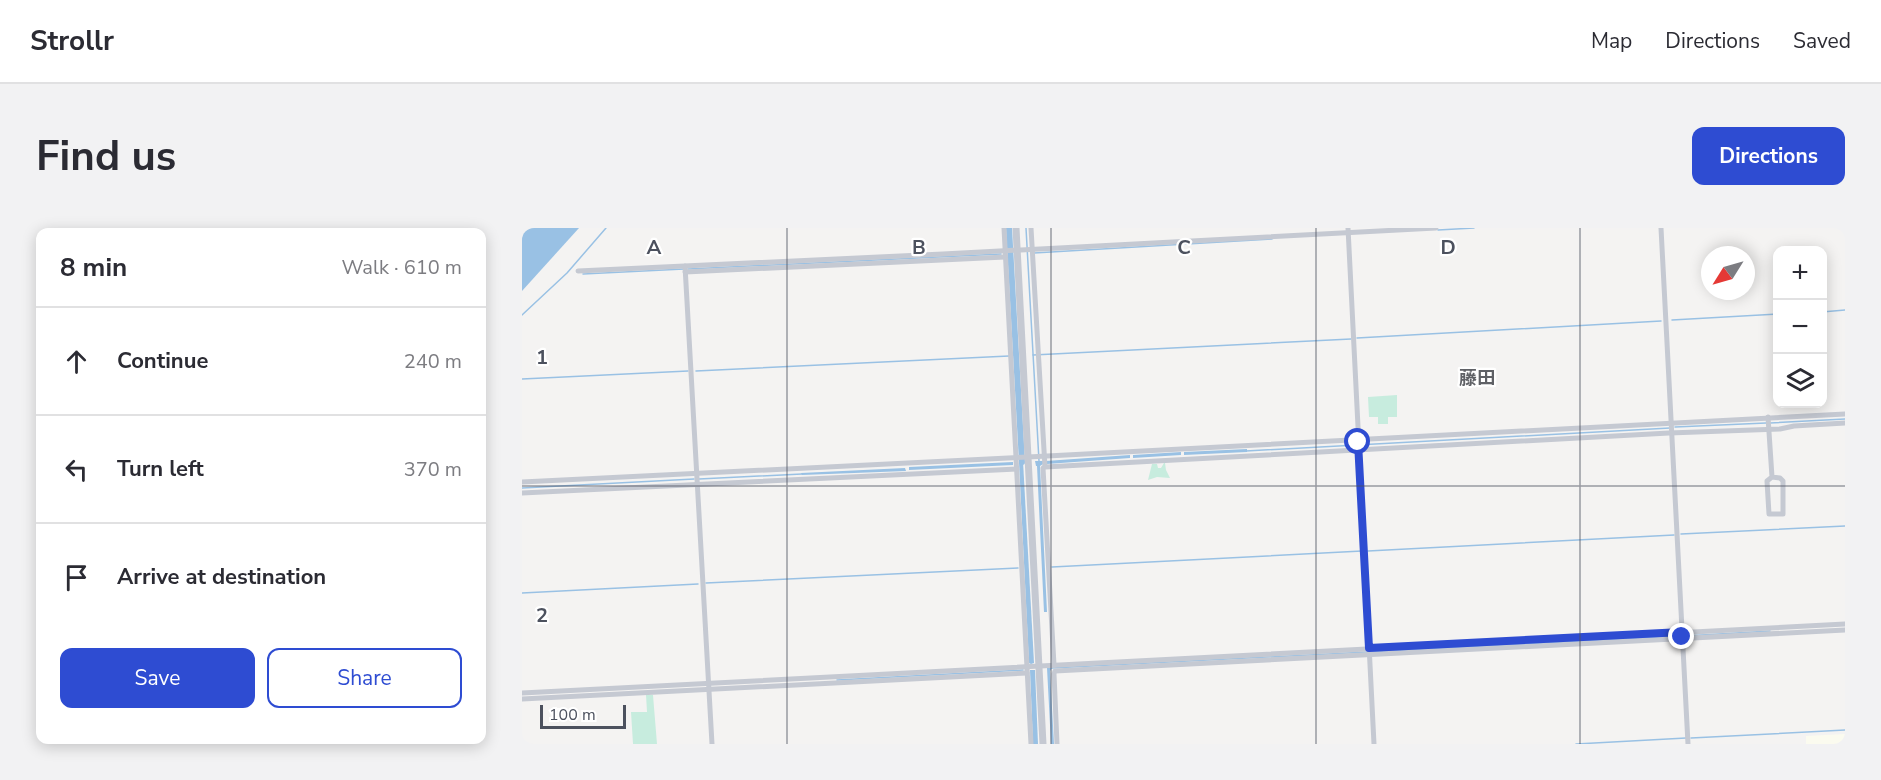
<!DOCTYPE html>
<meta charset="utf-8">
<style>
:root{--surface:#fff;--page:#f2f2f3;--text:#2b2b33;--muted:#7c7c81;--line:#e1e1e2;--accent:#2e4cd2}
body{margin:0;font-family:"Nunito Sans","Noto Sans JP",sans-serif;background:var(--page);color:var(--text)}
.controls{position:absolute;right:18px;top:18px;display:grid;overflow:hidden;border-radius:12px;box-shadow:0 3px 15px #0003}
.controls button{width:54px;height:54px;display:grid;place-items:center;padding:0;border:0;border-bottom:2px solid var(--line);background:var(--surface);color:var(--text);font:30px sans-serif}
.compass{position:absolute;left:1179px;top:18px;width:54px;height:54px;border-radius:50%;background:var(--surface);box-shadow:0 3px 15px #0003;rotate:233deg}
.scale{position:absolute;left:18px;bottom:15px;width:86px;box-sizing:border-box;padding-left:6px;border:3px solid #4c515e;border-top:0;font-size:16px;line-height:21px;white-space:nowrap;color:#4c515e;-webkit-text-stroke:4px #fff;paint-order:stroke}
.stop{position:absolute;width:18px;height:18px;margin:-14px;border:4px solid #2e4cd2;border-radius:50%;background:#fff}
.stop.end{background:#2e4cd2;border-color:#fff;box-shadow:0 2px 6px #0008}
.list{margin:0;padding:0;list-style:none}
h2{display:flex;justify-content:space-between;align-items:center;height:78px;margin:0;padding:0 24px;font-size:26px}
h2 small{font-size:20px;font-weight:400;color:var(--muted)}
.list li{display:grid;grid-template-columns:39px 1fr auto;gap:18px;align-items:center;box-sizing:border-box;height:108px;padding:0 24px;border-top:2px solid var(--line)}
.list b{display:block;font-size:22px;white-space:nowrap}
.list em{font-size:20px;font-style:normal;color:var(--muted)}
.actions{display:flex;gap:12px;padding:18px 24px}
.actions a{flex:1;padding:14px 0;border:2px solid var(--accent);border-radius:12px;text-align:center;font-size:21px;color:var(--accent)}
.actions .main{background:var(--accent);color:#fff}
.icon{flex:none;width:33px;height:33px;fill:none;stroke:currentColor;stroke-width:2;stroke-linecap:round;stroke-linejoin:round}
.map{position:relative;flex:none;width:1323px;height:516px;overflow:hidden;border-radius:12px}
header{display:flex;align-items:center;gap:36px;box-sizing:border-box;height:84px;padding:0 30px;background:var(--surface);border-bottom:2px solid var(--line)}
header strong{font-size:28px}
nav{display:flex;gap:33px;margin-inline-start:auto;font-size:21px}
.intro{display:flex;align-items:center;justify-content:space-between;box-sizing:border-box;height:144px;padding:0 36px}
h1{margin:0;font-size:42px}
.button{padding:15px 27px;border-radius:12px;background:var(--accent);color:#fff;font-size:21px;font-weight:700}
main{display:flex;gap:36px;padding:0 36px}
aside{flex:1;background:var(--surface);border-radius:12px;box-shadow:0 3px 15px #0003}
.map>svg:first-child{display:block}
.commercial{fill:#fbfbef}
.green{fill:#c7ecde}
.water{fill:#99c1e4}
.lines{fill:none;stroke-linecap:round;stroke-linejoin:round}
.stream{stroke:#99c1e4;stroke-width:1.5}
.canal{stroke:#99c1e4;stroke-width:6}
.minor{stroke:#c5c9d2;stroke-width:5}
.tertiary{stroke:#c5c9d2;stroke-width:7}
.route{stroke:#2e4cd2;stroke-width:8}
.grid{fill:none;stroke:#4c515e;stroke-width:1.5;stroke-opacity:0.55}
.labels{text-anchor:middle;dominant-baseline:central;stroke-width:4.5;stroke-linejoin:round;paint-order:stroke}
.quarter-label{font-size:18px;font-weight:bold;fill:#5f6166;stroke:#fff}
.grid-label{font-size:20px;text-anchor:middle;font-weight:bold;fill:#4c515e;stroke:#fff;stroke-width:4.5;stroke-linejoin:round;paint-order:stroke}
</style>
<header>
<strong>Strollr</strong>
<nav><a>Map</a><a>Directions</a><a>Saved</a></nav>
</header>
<div class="intro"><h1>Find us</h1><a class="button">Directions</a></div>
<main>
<aside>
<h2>8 min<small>Walk · 610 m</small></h2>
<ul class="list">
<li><svg class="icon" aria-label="ahead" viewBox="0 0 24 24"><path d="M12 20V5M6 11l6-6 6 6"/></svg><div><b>Continue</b></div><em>240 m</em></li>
<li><svg class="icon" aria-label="left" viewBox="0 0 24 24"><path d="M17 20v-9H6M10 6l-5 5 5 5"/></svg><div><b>Turn left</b></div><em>370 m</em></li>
<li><svg class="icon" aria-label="arrive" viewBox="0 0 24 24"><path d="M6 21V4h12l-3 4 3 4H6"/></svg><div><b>Arrive at destination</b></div></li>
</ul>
<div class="actions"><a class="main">Save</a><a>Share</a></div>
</aside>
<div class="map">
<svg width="1323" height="516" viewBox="0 0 1323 516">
<rect width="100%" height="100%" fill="#f4f3f2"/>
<!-- commercial -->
<polygon class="commercial" points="1323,506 1323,516 1284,516 1284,508"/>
<!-- green -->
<g class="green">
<polygon points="875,167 875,189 866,189 866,196 856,196 856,189 847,189 846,169"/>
<polygon points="642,235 643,235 644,242 648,250 635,249 626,252 630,236 635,236 636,240 639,240"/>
<polygon points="124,467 131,467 135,516 111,516 109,484 125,484"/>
</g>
<!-- water -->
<g class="water">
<polygon points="0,0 57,0 0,63"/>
<polygon points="725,221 725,224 662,227 662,224"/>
<polygon points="659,224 659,227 611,230 611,227"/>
<polygon points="608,227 608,230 525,236 524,233"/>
<polygon points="501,233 512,435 509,436 507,435 497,234"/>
<polygon points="513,233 521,233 521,236 518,238 525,384 522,384 515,238 514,238"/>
<polygon points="491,234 491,237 387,242 387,239"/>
<polygon points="383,240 384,243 280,247 279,245"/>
<polygon points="531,439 528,443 532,516 529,516 525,440"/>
<polygon points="508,442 513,442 516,516 511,516"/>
</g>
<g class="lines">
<!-- stream -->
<g class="stream">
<polyline points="504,0 517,233"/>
<polyline points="916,2 952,0"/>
<polyline points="512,25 750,11"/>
<polyline points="166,41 479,26"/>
<polyline points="61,46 162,41"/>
<polyline points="1300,84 1323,82"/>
<polyline points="0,87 45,45 84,0"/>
<polyline points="1150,92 1256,86"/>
<polyline points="835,110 1139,93"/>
<polyline points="491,127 493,127"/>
<polyline points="511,127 829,111"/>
<polyline points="174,143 487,128"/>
<polyline points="0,151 166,143"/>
<polyline points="1248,195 1323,191"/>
<polyline points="1153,199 1244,195"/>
<polyline points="724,223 1148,200"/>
<polyline points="177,251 280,246"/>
<polyline points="0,260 172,251"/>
<polyline points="1159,306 1323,298"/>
<polyline points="846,323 1152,307"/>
<polyline points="530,339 840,323"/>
<polyline points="184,355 496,340"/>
<polyline points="0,365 176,356"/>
<polyline points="1162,408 1248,403"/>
<polyline points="530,440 1158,408"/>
<polyline points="315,452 501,442"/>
<polyline points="1169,510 1323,502"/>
<polyline points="1054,516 1164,510"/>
</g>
<!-- canal -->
<polyline class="canal" points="487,0 500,234"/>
<!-- minor -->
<g class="minor">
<polyline points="482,0 509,516"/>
<polyline points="509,0 523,239"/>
<polyline points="826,0 852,516"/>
<polyline points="1139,0 1166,516"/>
<polyline points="163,38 190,516"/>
<polyline points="56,43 421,26 914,0"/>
<polyline points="163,44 483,29"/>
<polyline points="1246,189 1250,249 1245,253 1247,286 1261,286 1261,253 1258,250 1250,249"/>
<polyline points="0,254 506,229 1323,186"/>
<polyline points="0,265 495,241"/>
<polyline points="532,437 521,240 523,239 1147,205 1258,201 1272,198 1323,195"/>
<polyline points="0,465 1323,396"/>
<polyline points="0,471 505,445"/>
<polyline points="535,516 532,446 533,443 1323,402"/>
</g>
<!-- tertiary -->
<polyline class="tertiary" points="494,0 521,516"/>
</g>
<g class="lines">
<!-- route -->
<polyline class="route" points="836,214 847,420 1160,404 1160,409"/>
</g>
<!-- grid -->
<path class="grid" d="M 265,0 L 265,516M 529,0 L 529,516M 794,0 L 794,516M 1058,0 L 1058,516M 0,258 L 1323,258"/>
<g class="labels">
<!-- quarter labels -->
<g class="quarter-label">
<text x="955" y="150">藤田</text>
</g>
</g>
<g class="grid-label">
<text x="132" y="26">A</text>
<text x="397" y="26">B</text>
<text x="662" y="26">C</text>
<text x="926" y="26">D</text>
<text x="20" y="136">1</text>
<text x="20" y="394">2</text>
</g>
</svg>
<div class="controls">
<button>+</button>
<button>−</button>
<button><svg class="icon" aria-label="layers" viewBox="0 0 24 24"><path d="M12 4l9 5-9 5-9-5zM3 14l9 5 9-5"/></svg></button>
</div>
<svg class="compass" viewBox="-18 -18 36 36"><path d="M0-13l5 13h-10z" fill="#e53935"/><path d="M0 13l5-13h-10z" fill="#7c7c81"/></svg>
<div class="scale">100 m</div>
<div class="stop" style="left:836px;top:214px"></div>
<div class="stop end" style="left:1160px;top:409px"></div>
</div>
</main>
